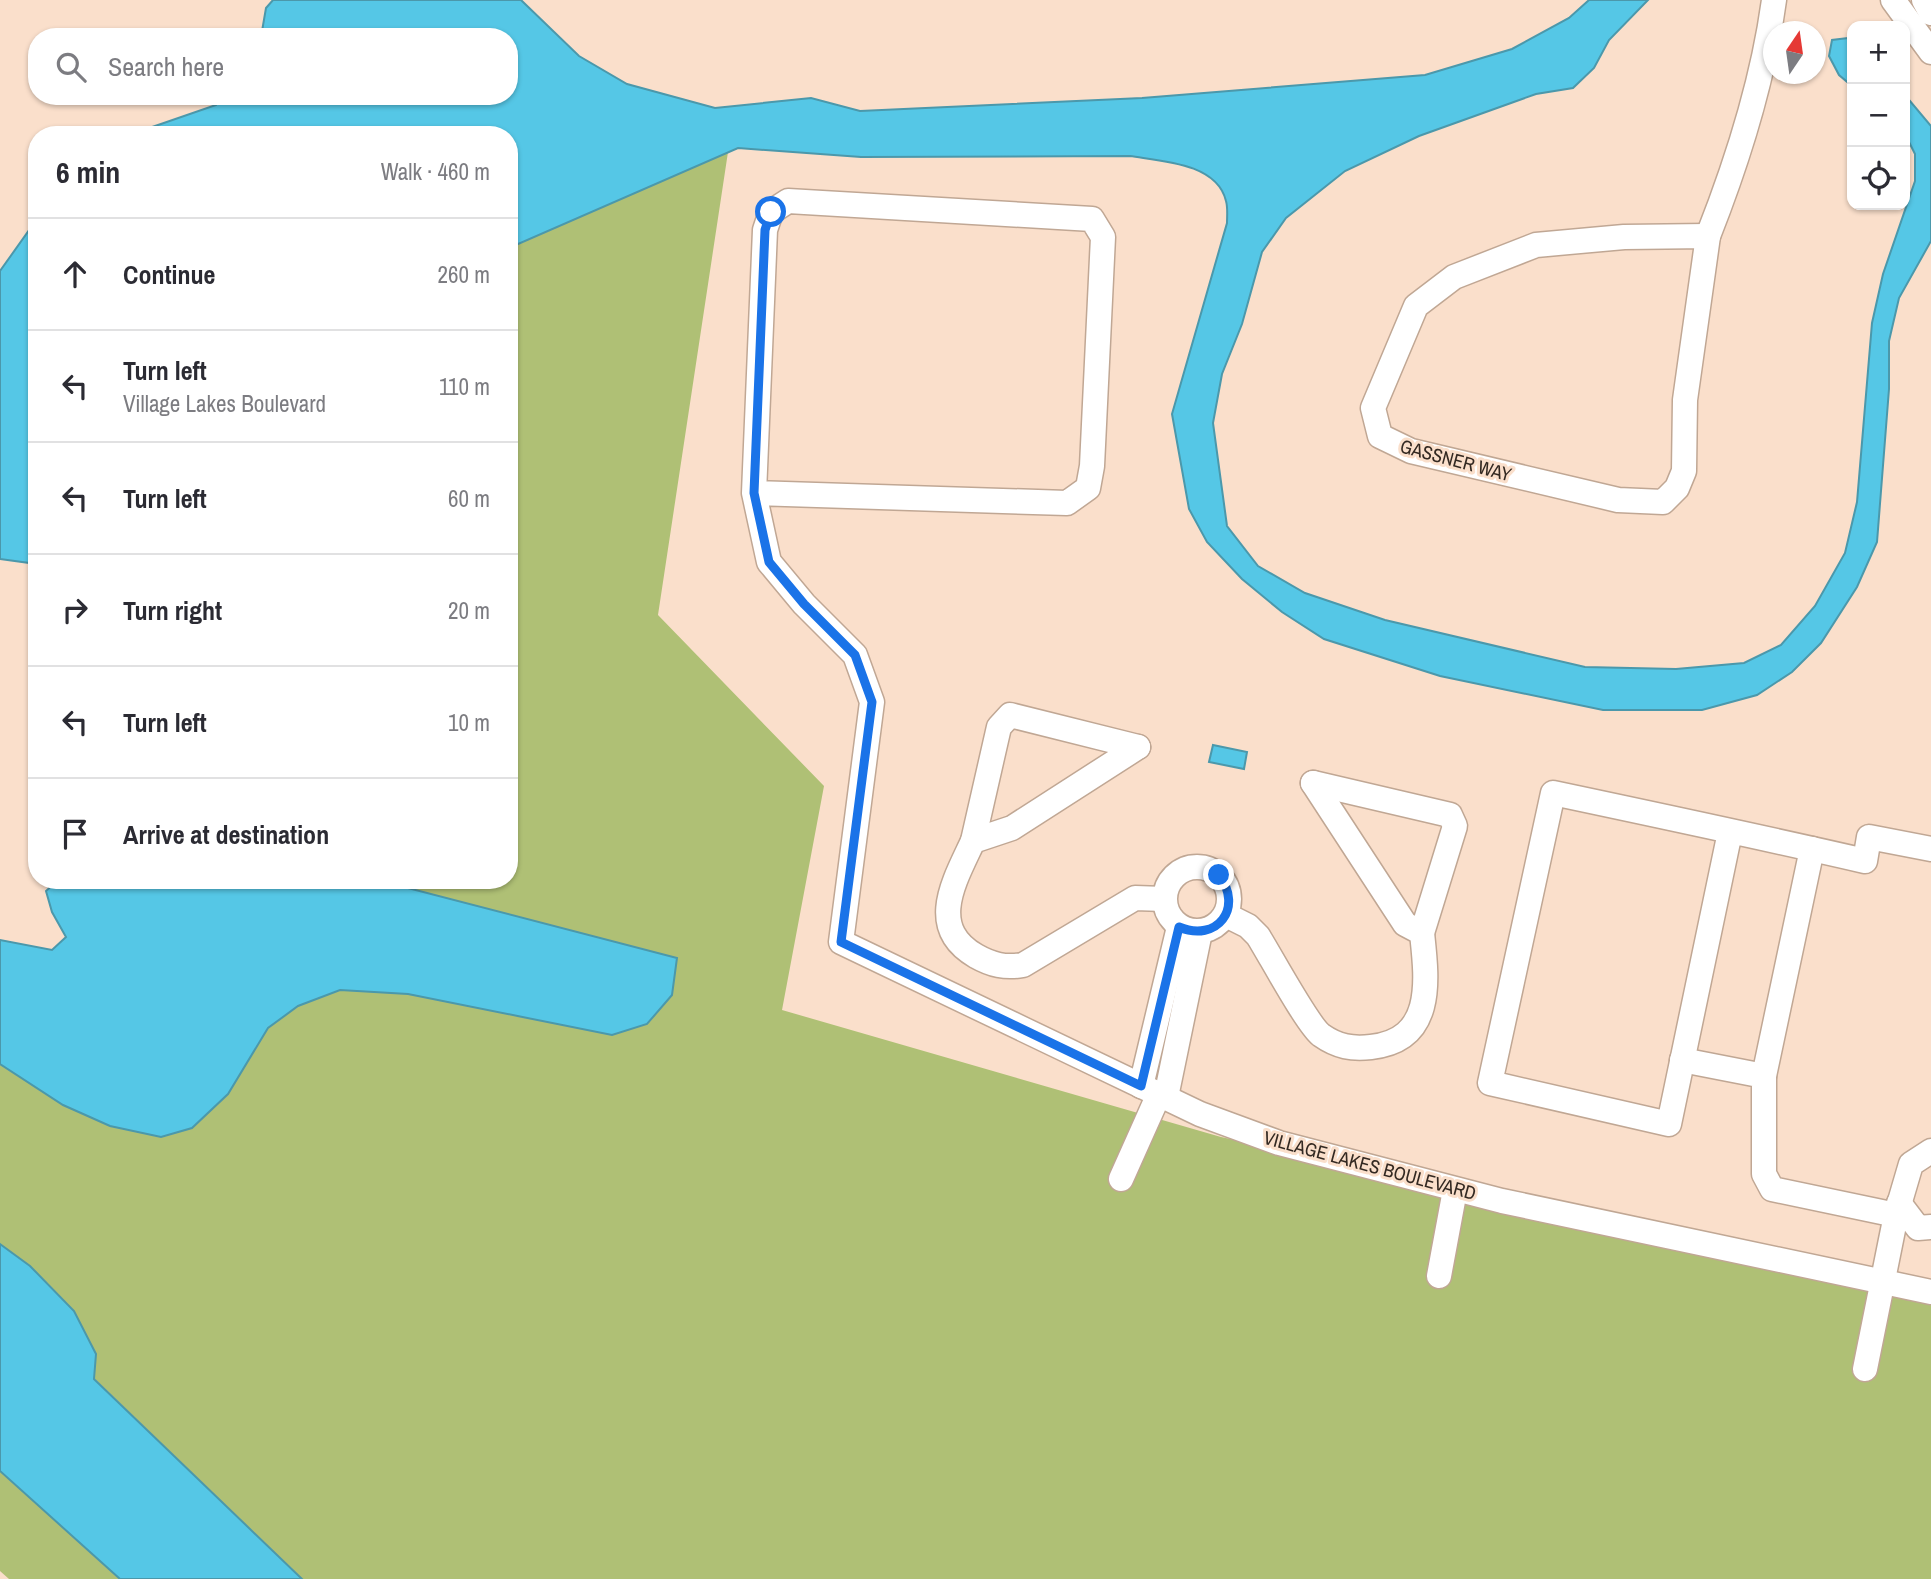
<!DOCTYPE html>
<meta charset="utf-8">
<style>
:root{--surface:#fff;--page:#f2f2f3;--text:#2b2b33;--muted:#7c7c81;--line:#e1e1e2}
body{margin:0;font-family:"Archivo Narrow",sans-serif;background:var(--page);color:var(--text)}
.controls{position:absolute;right:21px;top:21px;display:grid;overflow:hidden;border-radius:14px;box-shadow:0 2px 5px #0004}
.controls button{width:63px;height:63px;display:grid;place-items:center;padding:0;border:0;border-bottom:2px solid var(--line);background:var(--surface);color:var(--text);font:35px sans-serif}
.compass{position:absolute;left:1763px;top:21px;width:63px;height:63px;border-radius:50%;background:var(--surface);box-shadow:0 2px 5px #0004;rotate:13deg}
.stop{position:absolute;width:21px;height:21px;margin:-16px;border:5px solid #1a73e8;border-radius:50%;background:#fff}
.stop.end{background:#1a73e8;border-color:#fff;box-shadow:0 2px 7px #0008}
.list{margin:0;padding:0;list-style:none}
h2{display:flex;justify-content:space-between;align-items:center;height:91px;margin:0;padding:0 28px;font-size:30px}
h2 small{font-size:23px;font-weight:400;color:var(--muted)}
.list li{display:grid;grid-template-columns:46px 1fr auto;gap:21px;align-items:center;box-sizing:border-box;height:112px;padding:0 28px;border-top:2px solid var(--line)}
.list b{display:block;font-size:26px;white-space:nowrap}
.list p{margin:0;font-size:23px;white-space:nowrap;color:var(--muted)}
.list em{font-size:23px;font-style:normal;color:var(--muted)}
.icon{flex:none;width:38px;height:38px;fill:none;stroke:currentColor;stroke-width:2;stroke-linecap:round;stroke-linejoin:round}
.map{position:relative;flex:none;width:1931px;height:1579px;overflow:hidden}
.search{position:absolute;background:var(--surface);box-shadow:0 2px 5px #0004;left:28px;top:28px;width:490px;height:77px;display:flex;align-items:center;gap:18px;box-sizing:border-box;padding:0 24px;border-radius:28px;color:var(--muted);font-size:26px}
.panel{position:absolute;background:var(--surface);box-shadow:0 2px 5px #0004;left:28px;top:126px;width:490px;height:763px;border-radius:28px}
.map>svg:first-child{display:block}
.green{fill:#afc075}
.water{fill:#55c7e6;stroke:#4b98ab;stroke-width:2}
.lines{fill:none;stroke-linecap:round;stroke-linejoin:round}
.minor-casing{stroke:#c0a794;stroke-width:27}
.minor{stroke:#fff;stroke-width:24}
.route{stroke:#1a73e8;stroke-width:9}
.labels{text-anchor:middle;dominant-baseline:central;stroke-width:6;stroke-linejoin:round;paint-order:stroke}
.street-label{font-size:19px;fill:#332922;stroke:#fadfcb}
</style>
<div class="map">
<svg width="1931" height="1579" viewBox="0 0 1931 1579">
<rect width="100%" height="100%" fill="#fadfcb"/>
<!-- green -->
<g class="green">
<polygon points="728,152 658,615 824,786 782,1010 1221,1137 1931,1289 1931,1579 302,1579 94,1378 96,1354 30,1266 0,1244 0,1064 228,1094 268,1028 298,1006 340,990 408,994 612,1035 647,1024 672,995 677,958 377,880 509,880 509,248"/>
<polygon points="0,1471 120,1579 9,1579 0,1571"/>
</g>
<!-- water -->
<g class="water">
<path d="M 273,0 L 521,0 L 579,56 L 627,84 L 715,108 L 811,98 L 860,111 L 1142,98 L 1425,75 L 1512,49 L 1569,18 L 1589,0 L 1648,0 L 1609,40 L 1594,68 L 1573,88 L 1536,94 L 1419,136 L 1345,171 L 1286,218 L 1262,252 L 1242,324 L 1222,374 L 1213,423 L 1227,526 L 1258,566 L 1305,593 L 1385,620 L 1585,667 L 1676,669 L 1744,663 L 1781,645 L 1815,606 L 1845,553 L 1857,502 L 1872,323 L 1883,274 L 1915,181 L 1915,154 L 1905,134 L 1905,95 L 1931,126 L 1931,241 L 1899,298 L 1889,341 L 1889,389 L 1877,542 L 1857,587 L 1821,643 L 1792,672 L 1757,695 L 1702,710 L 1603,710 L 1440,676 L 1324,639 L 1282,612 L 1242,579 L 1207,542 L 1189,509 L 1172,414 L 1227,223 C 1227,216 1228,208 1226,201 C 1217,163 1161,161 1130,156 L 861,157 L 738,148 L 509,248 L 509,135 L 129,135 L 216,105 L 218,96 L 509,96 L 509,37 L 261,37 L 266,8 Z"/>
<polygon points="1848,38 1852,39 1852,86 1839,75 1829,56 1832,40"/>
<polygon points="37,219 37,564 0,559 0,271"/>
<polygon points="1213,745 1247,752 1244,769 1209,762"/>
<polygon points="58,880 377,880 677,958 672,995 647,1024 612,1035 408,994 340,990 298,1006 268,1028 228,1094 192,1128 161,1137 110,1126 63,1105 0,1064 0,940 52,950 66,937 52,912 46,891"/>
<polygon points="0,1244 30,1266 74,1311 96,1354 94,1379 302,1579 120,1579 0,1471"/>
</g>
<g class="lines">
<!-- minor casing -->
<g class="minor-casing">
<g id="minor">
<polyline points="1893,0 1931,52"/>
<polyline points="1924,0 1931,13"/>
<polygon points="1708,236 1685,400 1684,471 1677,488 1663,502 1618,500 1411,451 1380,436 1373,408 1416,306 1454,277 1536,245 1624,237"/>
<path d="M 1708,236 C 1738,160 1763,82 1774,0"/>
<polyline points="754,493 1067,503 1088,488 1092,466 1103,237 1092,219 788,201 771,212 765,230 754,493 769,562 804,604 855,655 872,702 841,942 1200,1114 1279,1143 1502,1201 1931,1292"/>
<path d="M 1138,747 L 1012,828 L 973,841 C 955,880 926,927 976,956 C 992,965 1005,968 1023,965 L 1135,898 L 1164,899"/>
<polyline points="1313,783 1450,815 1455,826 1422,933"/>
<path d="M 1730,832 L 1669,1124 L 1490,1083 L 1553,793 C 1657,815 1761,837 1865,861 L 1869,837 L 1931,849"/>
<polyline points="973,841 999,727 1010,715 1138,747"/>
<circle cx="1197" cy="899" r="32"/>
<path d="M 1226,915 L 1248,926 L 1258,936 C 1270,955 1307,1024 1321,1035 C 1338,1047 1352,1049 1371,1047 C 1435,1040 1427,980 1422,933 L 1405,924 L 1313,783"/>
<polyline points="1682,1060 1764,1076 1764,1174 1772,1189 1896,1215"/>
<polyline points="1764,1076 1812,849"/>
<polyline points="1141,1086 1179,927"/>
<polyline points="1166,1097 1200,932"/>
<polyline points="1121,1179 1159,1094"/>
<polyline points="1899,1203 1918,1228 1931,1227"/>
<polyline points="1439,1276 1455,1190"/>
<polyline points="1865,1369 1896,1215 1911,1164 1931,1151"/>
</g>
</g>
<!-- minor -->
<use href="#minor" class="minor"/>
</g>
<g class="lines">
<!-- route -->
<path class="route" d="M 771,212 L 765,230 L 754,493 L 769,562 L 804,604 L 855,655 L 872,702 L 841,942 L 1141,1086 L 1179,927 C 1217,943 1244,908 1219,875"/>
</g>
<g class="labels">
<!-- street labels -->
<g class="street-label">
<text transform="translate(1456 460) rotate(15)">GASSNER WAY</text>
<text transform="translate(1370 1165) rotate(15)">VILLAGE LAKES BOULEVARD</text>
</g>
</g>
</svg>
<div class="controls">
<button>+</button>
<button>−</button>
<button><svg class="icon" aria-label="locate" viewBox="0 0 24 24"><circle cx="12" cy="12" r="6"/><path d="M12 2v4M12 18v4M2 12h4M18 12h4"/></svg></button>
</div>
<svg class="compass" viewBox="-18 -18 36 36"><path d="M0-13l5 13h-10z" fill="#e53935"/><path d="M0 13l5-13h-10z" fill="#7c7c81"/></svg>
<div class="stop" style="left:771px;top:212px"></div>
<div class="stop end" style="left:1219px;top:875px"></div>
<div class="search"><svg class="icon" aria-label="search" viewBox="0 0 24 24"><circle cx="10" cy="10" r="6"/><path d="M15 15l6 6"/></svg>Search here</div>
<section class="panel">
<h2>6 min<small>Walk · 460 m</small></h2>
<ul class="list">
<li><svg class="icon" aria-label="ahead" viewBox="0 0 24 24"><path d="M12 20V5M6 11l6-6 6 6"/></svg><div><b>Continue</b></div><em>260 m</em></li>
<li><svg class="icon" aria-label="left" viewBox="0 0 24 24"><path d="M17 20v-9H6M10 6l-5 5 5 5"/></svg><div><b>Turn left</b><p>Village Lakes Boulevard</p></div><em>110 m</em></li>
<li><svg class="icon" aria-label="left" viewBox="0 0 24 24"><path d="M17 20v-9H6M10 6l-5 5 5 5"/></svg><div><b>Turn left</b></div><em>60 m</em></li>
<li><svg class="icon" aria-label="right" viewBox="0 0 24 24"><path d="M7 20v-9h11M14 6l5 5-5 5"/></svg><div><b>Turn right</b></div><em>20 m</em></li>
<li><svg class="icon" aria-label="left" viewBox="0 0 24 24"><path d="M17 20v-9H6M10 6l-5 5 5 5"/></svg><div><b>Turn left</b></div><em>10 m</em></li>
<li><svg class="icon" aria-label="arrive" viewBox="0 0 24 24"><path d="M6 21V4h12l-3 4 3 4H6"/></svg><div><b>Arrive at destination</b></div></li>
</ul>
</section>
</div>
